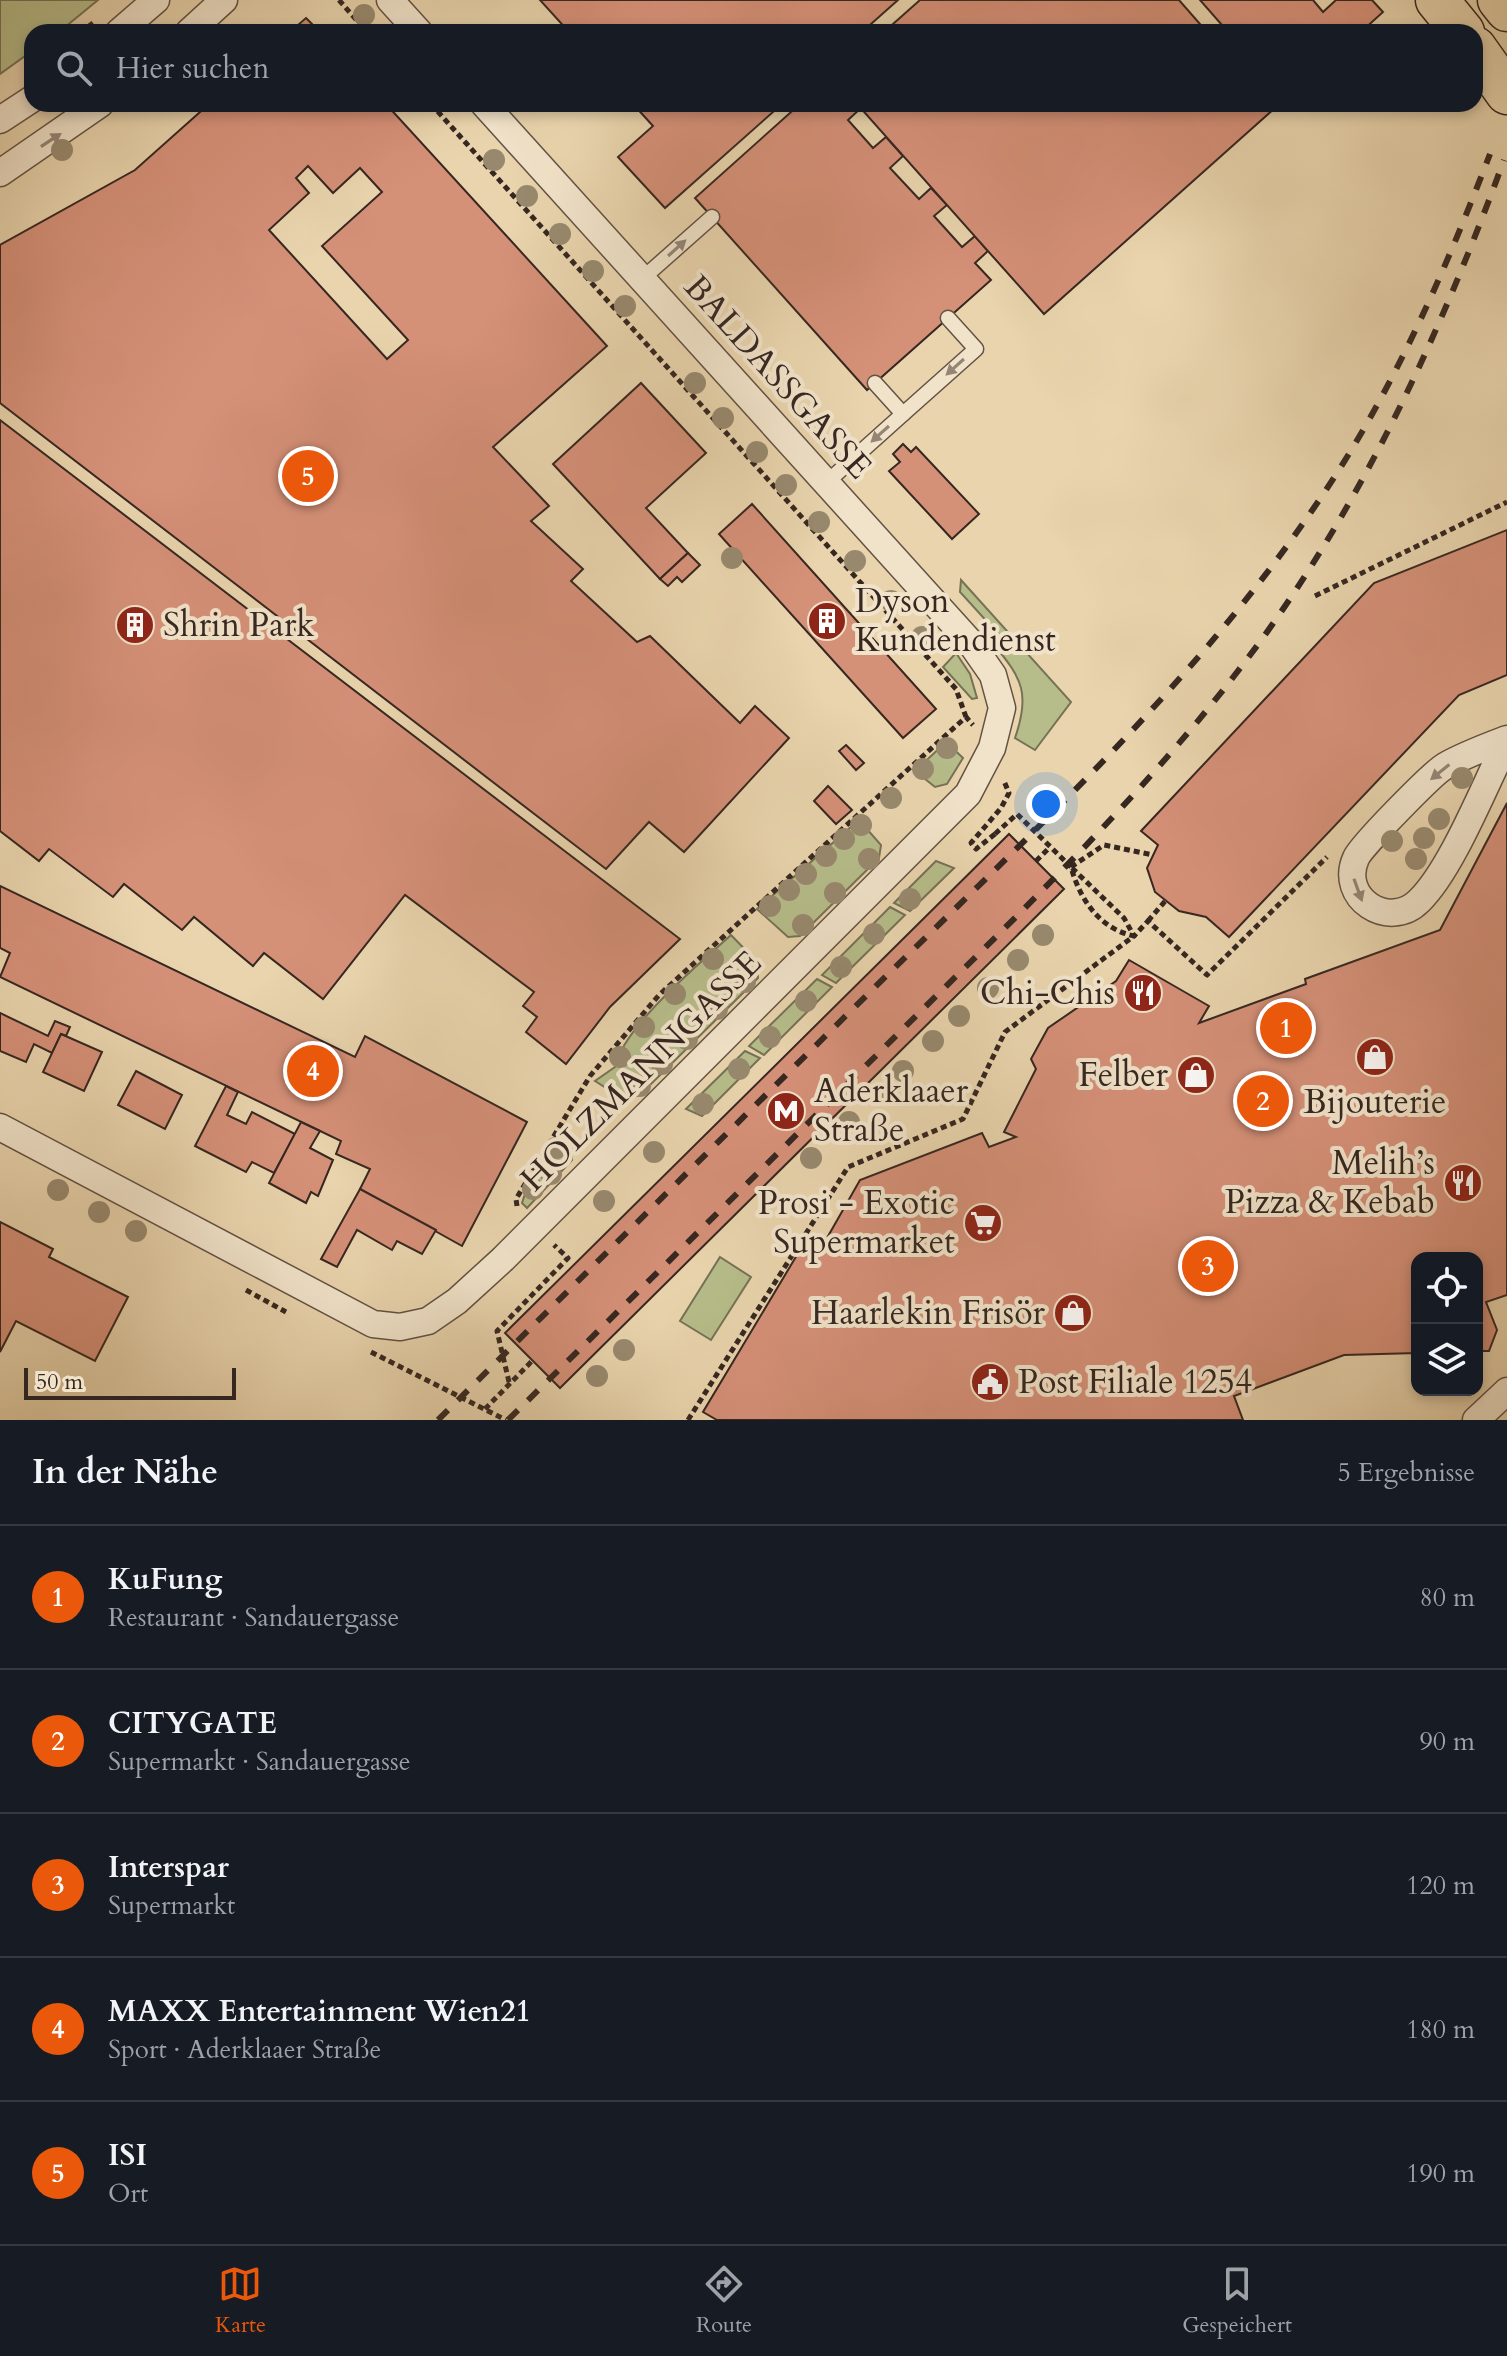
<!DOCTYPE html>
<html lang="de">
<meta charset="utf-8">
<style>
:root{--surface:#171b24;--page:#242831;--text:#f1f3f6;--muted:#9ea1a6;--line:#363941;--accent:#ea580c}
body{margin:0;font-family:Cardo,serif;background:var(--page);color:var(--text)}
.controls{position:absolute;right:24px;bottom:24px;display:grid;overflow:hidden;border-radius:16px;box-shadow:0 4px 12px #0003}
.controls button{width:72px;height:72px;display:grid;place-items:center;padding:0;border:0;border-bottom:2px solid var(--line);background:var(--surface);color:var(--text);font:40px sans-serif}
.scale{position:absolute;left:24px;bottom:20px;width:212px;box-sizing:border-box;padding-left:8px;border:4px solid #362721;border-top:0;font-size:22px;line-height:28px;white-space:nowrap;color:#362721;-webkit-text-stroke:6px #f1e3ca;paint-order:stroke}
.you{position:absolute;left:1046px;top:804px;width:28px;height:28px;margin:-20px;border:6px solid #fff;border-radius:50%;background:#1a73e8;box-shadow:0 0 0 12px #1a73e833}
.badge{display:grid;place-items:center;width:52px;height:52px;border-radius:50%;background:var(--accent);color:#fff;font-size:26px;font-weight:700}
.pin{position:absolute;translate:-50% -50%;border:4px solid #fff;box-shadow:0 2px 8px #0006}
.list{margin:0;padding:0;list-style:none}
h2{display:flex;justify-content:space-between;align-items:center;height:104px;margin:0;padding:0 32px;font-size:34px}
h2 small{font-size:26px;font-weight:400;color:var(--muted)}
.list li{display:grid;grid-template-columns:52px 1fr auto;gap:24px;align-items:center;box-sizing:border-box;height:144px;padding:0 32px;border-top:2px solid var(--line)}
.list b{display:block;font-size:30px;white-space:nowrap}
.list p{margin:0;font-size:26px;white-space:nowrap;color:var(--muted)}
.list em{font-size:26px;font-style:normal;color:var(--muted)}
.icon{flex:none;width:44px;height:44px;fill:none;stroke:currentColor;stroke-width:2;stroke-linecap:round;stroke-linejoin:round}
.map{position:relative;flex:none;width:1507px;height:1420px;overflow:hidden}
.search{position:absolute;background:var(--surface);box-shadow:0 4px 12px #0003;left:24px;right:24px;top:24px;height:88px;display:flex;align-items:center;gap:20px;box-sizing:border-box;padding:0 28px;border-radius:24px;color:var(--muted);font-size:30px}
.sheet{height:824px;background:var(--surface)}
nav{display:flex;justify-content:space-around;align-items:center;box-sizing:border-box;height:112px;border-top:2px solid var(--line);background:var(--surface);font-size:22px;color:var(--muted)}
nav a{display:grid;justify-items:center;gap:4px}
nav .on{color:var(--accent)}
.map>svg:first-child{display:block}
.green{fill:#b6bd8a;stroke:#767256;stroke-width:2}
.building{fill:#d59078;stroke:#362721;stroke-width:2;fill-rule:evenodd}
.lines{fill:none;stroke-linecap:round;stroke-linejoin:round}
.service-casing{stroke:#635244;stroke-width:17}
.minor-casing{stroke:#635244;stroke-width:29}
.primary-casing{stroke:#362721;stroke-width:45}
.path{stroke:#362721;stroke-width:5;stroke-dasharray:6 4;stroke-linecap:butt}
.service{stroke:#f1e3ca;stroke-width:14}
.minor{stroke:#f1e3ca;stroke-width:26}
.primary{stroke:#e9d4ad;stroke-width:42}
.rail{stroke:#362721;stroke-width:6;stroke-dasharray:14 14;stroke-linecap:butt}
.path-bridge{stroke:#362721;stroke-width:5;stroke-dasharray:6 4;stroke-linecap:butt}
.tree{fill:#98896e}
.oneway{fill:#948576}
.labels{text-anchor:middle;dominant-baseline:central;stroke-width:8;stroke-linejoin:round;paint-order:stroke}
.street-label{font-size:34px;fill:#362721;stroke:#f1e3ca}
.poi-label{font-size:34px;fill:#362721;stroke:#f1e3ca;text-anchor:end}
</style>
<div class="map">
<svg width="1507" height="1420" viewBox="0 0 1507 1420">
<rect width="100%" height="100%" fill="#e9d4ad"/>
<filter id="stains"><feTurbulence type="fractalNoise" baseFrequency=".0025" numOctaves="4"/><feColorMatrix values="0 0 0 0 .2 0 0 0 0 .09 0 0 0 0 .02 0 0 0 .5 -.17"/></filter>
<radialGradient id="worn" r=".72"><stop offset=".6" stop-color="#630" stop-opacity="0"/><stop offset="1" stop-color="#630" stop-opacity=".3"/></radialGradient>
<!-- green -->
<g class="green">
<polygon points="0,0 98,0 59,32 32,32 32,51 0,74"/>
<path d="M 961,580 L 1071,702 L 1035,750 L 1015,738 C 1030,695 1023,679 994,645 L 1001,637 L 960,592 Z"/>
<polygon points="956,653 970,674 977,698 972,699 943,667"/>
<polygon points="946,742 963,758 947,784 935,787 915,771"/>
<polygon points="859,820 881,845 879,858 800,936 788,937 757,909"/>
<polygon points="936,861 954,868 910,911 894,903"/>
<polygon points="890,907 905,915 836,983 822,975"/>
<path d="M 731,935 L 757,962 L 758,978 L 753,983 L 640,1095 L 625,1100 L 595,1081 L 615,1067 C 623,1027 699,964 731,935 Z"/>
<polygon points="817,979 832,987 764,1055 749,1046"/>
<polygon points="745,1051 760,1058 702,1116 686,1109"/>
<polygon points="561,1130 572,1142 572,1160 527,1208 522,1203 525,1194"/>
<polygon points="720,1257 751,1277 711,1340 680,1321"/>
</g>
<!-- building -->
<g class="building">
<polygon points="540,0 898,0 862,32 569,32"/>
<polygon points="920,0 1179,0 1207,32 884,32"/>
<polygon points="1200,0 1313,0 1323,12 1336,0 1372,0 1383,12 1361,32 1228,32"/>
<polygon points="306,18 320,32 290,32"/>
<path d="M 209,104 L 386,104 L 607,346 L 493,447 L 549,506 L 531,521 L 583,569 L 571,581 L 637,642 L 650,636 L 740,723 L 755,706 L 789,738 L 684,852 L 649,822 L 606,869 L 0,403 L 0,245 L 135,170 ZM 308,166 L 333,193 L 360,168 L 382,192 L 322,246 L 408,340 L 387,359 L 269,230 L 309,193 L 296,178 Z"/>
<polygon points="633,104 782,104 665,208 618,157 653,126"/>
<polygon points="800,104 857,104 861,108 848,120 873,148 886,137 903,156 890,168 919,199 931,188 947,205 934,216 962,247 975,236 988,251 975,263 991,280 867,390 695,198"/>
<polygon points="857,104 1271,104 1275,108 1044,314"/>
<polygon points="641,383 706,453 646,508 688,553 660,579 553,464"/>
<polygon points="0,420 680,939 610,1007 566,1064 526,1032 537,1017 523,1006 534,992 405,895 323,999 264,953 253,966 194,917 182,930 124,884 113,897 49,849 39,861 0,831"/>
<polygon points="903,444 911,452 916,447 979,514 952,539 889,471 900,462 893,454"/>
<polygon points="752,504 936,709 903,738 719,534"/>
<polygon points="1507,530 1507,675 1459,695 1229,937 1206,917 1179,911 1155,892 1147,868 1158,845 1141,831 1374,583"/>
<polygon points="688,553 700,565 682,582 677,577 668,586 660,579"/>
<polygon points="846,745 864,763 856,770 839,751"/>
<polygon points="828,786 852,810 836,824 814,801"/>
<polygon points="1507,803 1507,1295 1486,1302 1497,1330 1489,1351 1477,1351 1477,1258 1417,1258 1417,1353 1344,1355 1234,1396 1243,1420 717,1420 703,1412 800,1250 815,1259 860,1180 982,1133 989,1147 1016,1137 1004,1132 1036,1069 1031,1059 1048,1028 1116,981 1129,960 1209,1006 1199,1023 1306,984 1305,979 1440,930"/>
<polygon points="1009,834 1064,889 560,1388 505,1333"/>
<polygon points="0,886 355,1057 365,1036 527,1122 462,1246 360,1189 370,1169 336,1154 341,1141 0,977 10,953 0,948"/>
<polygon points="0,1013 48,1036 55,1021 70,1027 66,1036 61,1034 52,1053 34,1044 26,1062 0,1051"/>
<polygon points="61,1034 102,1052 84,1091 43,1072"/>
<polygon points="136,1071 182,1095 165,1129 118,1105"/>
<polygon points="226,1086 238,1092 227,1115 246,1124 252,1112 295,1134 274,1173 252,1162 246,1172 195,1146"/>
<polygon points="301,1122 320,1131 310,1148 333,1160 318,1196 311,1192 306,1203 269,1183"/>
<polygon points="360,1189 436,1230 422,1254 397,1241 392,1250 357,1230 337,1267 321,1259"/>
<polygon points="0,1222 53,1249 49,1257 128,1297 95,1361 16,1321 0,1352"/>
</g>
<g class="lines">
<!-- service casing -->
<g class="service-casing">
<g id="service">
<polyline points="642,279 712,217"/>
<polyline points="903,414 976,349 948,318"/>
<polyline points="826,483 903,414 875,383"/>
</g>
</g>
<!-- minor casing -->
<g class="minor-casing">
<g id="minor">
<polyline points="390,0 419,32"/>
<polyline points="119,32 156,0"/>
<polyline points="189,32 224,0"/>
<polyline points="0,120 32,99"/>
<polyline points="0,173 100,104"/>
<path d="M 1507,739 C 1486,747 1464,755 1445,766 C 1433,773 1361,846 1356,858 C 1338,898 1389,931 1419,901 C 1452,869 1485,784 1507,741"/>
<polyline points="0,1127 373,1324 400,1327 428,1321 457,1301 503,1259 968,794 992,748 1002,708 993,675 970,642 484,104"/>
<polyline points="1476,1420 1507,1391"/>
</g>
</g>
<!-- primary casing -->
<g class="primary-casing">
<g id="primary">
<polyline points="1437,0 1463,32"/>
<polyline points="1499,0 1507,10"/>
<polyline points="1475,48 1507,93"/>
</g>
</g>
<!-- path -->
<g class="path">
<polyline points="339,0 367,32"/>
<polyline points="81,32 93,23"/>
<polyline points="431,104 956,689 966,717"/>
<polyline points="1315,596 1507,502"/>
<polyline points="995,834 976,849 971,843 1001,808 1009,793 1004,781"/>
<polyline points="1036,861 1050,847"/>
<polyline points="1071,867 1104,845 1153,855"/>
<polyline points="1072,868 1124,918 1134,936 1148,921 1207,975 1327,857"/>
<polyline points="1148,921 1166,900"/>
<polyline points="517,1206 516,1199 590,1076 659,995 966,717 973,725"/>
<polyline points="246,1290 286,1312"/>
<polyline points="371,1352 506,1420"/>
<polyline points="509,1382 497,1331 568,1258 554,1245"/>
<polyline points="485,1409 532,1361"/>
<path d="M 688,1420 L 848,1167 L 963,1119 L 1005,1032 L 1134,936 C 1100,929 1080,900 1071,867"/>
</g>
<!-- service -->
<use href="#service" class="service"/>
<!-- minor -->
<use href="#minor" class="minor"/>
<!-- primary -->
<use href="#primary" class="primary"/>
<!-- rail -->
<g class="rail">
<path d="M 438,1420 C 582,1277 726,1134 871,991 C 1025,839 1188,691 1311,512 C 1388,402 1442,279 1490,154"/>
<path d="M 508,1420 C 646,1284 783,1148 920,1012 C 1040,893 1162,776 1262,639 C 1368,492 1442,329 1504,160"/>
</g>
<!-- path-bridge -->
<polyline class="path-bridge" points="995,834 1017,814 1071,867"/>
</g>
<!-- trees -->
<g class="tree">
<circle cx="364" cy="15" r="11"/>
<circle cx="62" cy="150" r="11"/>
<circle cx="494" cy="160" r="11"/>
<circle cx="527" cy="196" r="11"/>
<circle cx="560" cy="234" r="11"/>
<circle cx="593" cy="271" r="11"/>
<circle cx="625" cy="306" r="11"/>
<circle cx="695" cy="383" r="11"/>
<circle cx="723" cy="418" r="11"/>
<circle cx="757" cy="452" r="11"/>
<circle cx="786" cy="485" r="11"/>
<circle cx="819" cy="522" r="11"/>
<circle cx="732" cy="558" r="11"/>
<circle cx="855" cy="561" r="11"/>
<circle cx="891" cy="601" r="11"/>
<circle cx="922" cy="637" r="11"/>
<circle cx="947" cy="748" r="11"/>
<circle cx="923" cy="769" r="11"/>
<circle cx="1462" cy="778" r="11"/>
<circle cx="891" cy="798" r="11"/>
<circle cx="1439" cy="819" r="11"/>
<circle cx="861" cy="825" r="11"/>
<circle cx="1424" cy="838" r="11"/>
<circle cx="844" cy="839" r="11"/>
<circle cx="1392" cy="841" r="11"/>
<circle cx="826" cy="856" r="11"/>
<circle cx="869" cy="859" r="11"/>
<circle cx="1416" cy="859" r="11"/>
<circle cx="806" cy="874" r="11"/>
<circle cx="789" cy="890" r="11"/>
<circle cx="835" cy="893" r="11"/>
<circle cx="910" cy="899" r="11"/>
<circle cx="770" cy="906" r="11"/>
<circle cx="803" cy="925" r="11"/>
<circle cx="874" cy="934" r="11"/>
<circle cx="1043" cy="935" r="11"/>
<circle cx="713" cy="959" r="11"/>
<circle cx="1018" cy="960" r="11"/>
<circle cx="841" cy="967" r="11"/>
<circle cx="745" cy="982" r="11"/>
<circle cx="988" cy="988" r="11"/>
<circle cx="675" cy="994" r="11"/>
<circle cx="806" cy="1001" r="11"/>
<circle cx="717" cy="1009" r="11"/>
<circle cx="959" cy="1016" r="11"/>
<circle cx="644" cy="1027" r="11"/>
<circle cx="770" cy="1037" r="11"/>
<circle cx="687" cy="1039" r="11"/>
<circle cx="933" cy="1041" r="11"/>
<circle cx="620" cy="1057" r="11"/>
<circle cx="662" cy="1064" r="11"/>
<circle cx="739" cy="1069" r="11"/>
<circle cx="903" cy="1071" r="11"/>
<circle cx="640" cy="1086" r="11"/>
<circle cx="878" cy="1095" r="11"/>
<circle cx="703" cy="1104" r="11"/>
<circle cx="849" cy="1122" r="11"/>
<circle cx="556" cy="1148" r="11"/>
<circle cx="654" cy="1152" r="11"/>
<circle cx="811" cy="1158" r="11"/>
<circle cx="551" cy="1174" r="11"/>
<circle cx="533" cy="1189" r="11"/>
<circle cx="58" cy="1190" r="11"/>
<circle cx="604" cy="1201" r="11"/>
<circle cx="99" cy="1212" r="11"/>
<circle cx="136" cy="1231" r="11"/>
<circle cx="624" cy="1350" r="11"/>
<circle cx="597" cy="1376" r="11"/>
</g>
<!-- one-way arrows -->
<defs><path id="oneway-solid" d="M-6-.8H1V-3.2L6.5 0L1 3.2V.8H-6Z" transform="scale(2)"/></defs>
<g class="oneway">
<use href="#oneway-solid" transform="translate(51 140) rotate(-33)"/>
<use href="#oneway-solid" transform="translate(677 248) rotate(-42)"/>
<use href="#oneway-solid" transform="translate(955 367) rotate(138)"/>
<use href="#oneway-solid" transform="translate(880 434) rotate(138)"/>
<use href="#oneway-solid" transform="translate(1440 772) rotate(141)"/>
<use href="#oneway-solid" transform="translate(1358 890) rotate(70)"/>
</g>
<!-- icons -->
<defs>
<g id="building-disc" transform="scale(2)"><circle r="9.5" fill="#8f2418" stroke="#f1e3ca"/><path d="M-4-6H4V6H1V3H-1V6H-4ZM-2.5-4.3h1.7v1.8h-1.7ZM.8-4.3h1.7v1.8H.8ZM-2.5-1h1.7V.8h-1.7ZM.8-1h1.7V.8H.8Z" fill="#fff"/></g>
<g id="restaurant-disc" transform="scale(2)"><circle r="9.5" fill="#8f2418" stroke="#f1e3ca"/><path d="M-5-6h1v4h1v-4h1v4h1v-4h1v5L-1.5 .5V6h-2V.5L-5-1ZM5-6V6H3V1.5H1.5Q1.5-4 5-6Z" fill="#fff"/></g>
<g id="shop-disc" transform="scale(2)"><circle r="9.5" fill="#8f2418" stroke="#f1e3ca"/><path d="M-5-2.5h2.3a2.7 3.5 0 0 1 5.4 0H5L5.5 6h-11ZM-1.5-2.5h3a1.5 2.3 0 0 0-3 0Z" fill="#fff"/></g>
<g id="metro-disc" transform="scale(2)"><circle r="9.5" fill="#8f2418" stroke="#f1e3ca"/><path d="M-5.5 5V-5H-3L0 0L3-5H5.5V5H3V-.5L0 4L-3-.5V5Z" fill="#fff"/></g>
<g id="supermarket-disc" transform="scale(2)"><circle r="9.5" fill="#8f2418" stroke="#f1e3ca"/><path d="M-6-5.5h2.5l.6 2H6L4.5 2H-2.5L-4.4-4H-6ZM-1.5 3.2a1.3 1.3 0 1 0 .1 0ZM3 3.2a1.3 1.3 0 1 0 .1 0Z" fill="#fff"/></g>
<g id="civic-disc" transform="scale(2)"><circle r="9.5" fill="#8f2418" stroke="#f1e3ca"/><path d="M-.6-6.5H3V-4.5H.6V-3L4-1V1h2V6H-6V1h2V-1L-.6-3ZM-1.2 2.5V6h2.4V2.5Z" fill="#fff"/></g>
</defs>
<g fill-rule="evenodd">
<use href="#building-disc" x="827" y="621"/>
<use href="#building-disc" x="135" y="625"/>
<use href="#restaurant-disc" x="1143" y="993"/>
<use href="#shop-disc" x="1375" y="1057"/>
<use href="#shop-disc" x="1196" y="1075"/>
<use href="#metro-disc" x="786" y="1111"/>
<use href="#restaurant-disc" x="1463" y="1183"/>
<use href="#supermarket-disc" x="983" y="1223"/>
<use href="#shop-disc" x="1073" y="1313"/>
<use href="#civic-disc" x="990" y="1382"/>
</g>
<g class="labels">
<!-- street labels -->
<g class="street-label">
<text transform="translate(778 377) rotate(48)">BALDASSGASSE</text>
<text transform="translate(641 1071) rotate(-45)">HOLZMANNGASSE</text>
</g>
<!-- poi labels -->
<g class="poi-label">
<text x="855" y="601" text-anchor="start">Dyson<tspan x="855" dy="39">Kundendienst</tspan></text>
<text x="163" y="625" text-anchor="start">Shrin Park</text>
<text x="1115" y="993">Chi-Chis</text>
<text x="1168" y="1075">Felber</text>
<text x="814" y="1091" text-anchor="start">Aderklaaer<tspan x="814" dy="39">Straße</tspan></text>
<text x="1375" y="1102" text-anchor="middle">Bijouterie</text>
<text x="1435" y="1163">Melih’s<tspan x="1435" dy="39">Pizza &amp; Kebab</tspan></text>
<text x="955" y="1203">Prosi - Exotic<tspan x="955" dy="39">Supermarket</tspan></text>
<text x="1045" y="1313">Haarlekin Frisör</text>
<text x="1018" y="1382" text-anchor="start">Post Filiale 1254</text>
</g>
</g>
<rect width="100%" height="100%" filter="url(#stains)"/>
<rect width="100%" height="100%" fill="url(#worn)"/>
</svg>
<div class="controls">
<button><svg class="icon" aria-label="locate" viewBox="0 0 24 24"><circle cx="12" cy="12" r="6"/><path d="M12 2v4M12 18v4M2 12h4M18 12h4"/></svg></button>
<button><svg class="icon" aria-label="layers" viewBox="0 0 24 24"><path d="M12 4l9 5-9 5-9-5zM3 14l9 5 9-5"/></svg></button>
</div>
<div class="scale">50 m</div>
<div class="you"></div>
<div class="pin badge" style="left:1286px;top:1028px">1</div>
<div class="pin badge" style="left:1263px;top:1101px">2</div>
<div class="pin badge" style="left:1208px;top:1266px">3</div>
<div class="pin badge" style="left:313px;top:1071px">4</div>
<div class="pin badge" style="left:308px;top:476px">5</div>
<div class="search"><svg class="icon" aria-label="search" viewBox="0 0 24 24"><circle cx="10" cy="10" r="6"/><path d="M15 15l6 6"/></svg>Hier suchen</div>
</div>
<section class="sheet">
<h2>In der Nähe<small>5 Ergebnisse</small></h2>
<ul class="list">
<li><span class="badge">1</span><div><b>KuFung</b><p>Restaurant · Sandauergasse</p></div><em>80 m</em></li>
<li><span class="badge">2</span><div><b>CITYGATE</b><p>Supermarkt · Sandauergasse</p></div><em>90 m</em></li>
<li><span class="badge">3</span><div><b>Interspar</b><p>Supermarkt</p></div><em>120 m</em></li>
<li><span class="badge">4</span><div><b>MAXX Entertainment Wien21</b><p>Sport · Aderklaaer Straße</p></div><em>180 m</em></li>
<li><span class="badge">5</span><div><b>ISI</b><p>Ort</p></div><em>190 m</em></li>
</ul>
</section>
<nav>
<a class="on"><svg class="icon" aria-label="map" viewBox="0 0 24 24"><path d="M3 6l6-2 6 2 6-2v14l-6 2-6-2-6 2zM9 4v14M15 6v14"/></svg>Karte</a>
<a><svg class="icon" aria-label="directions" viewBox="0 0 24 24"><path d="M12 3l9 9-9 9-9-9zM9 14v-3h6M13 9l2 2-2 2"/></svg>Route</a>
<a><svg class="icon" aria-label="saved" viewBox="0 0 24 24"><path d="M7 4h10v16l-5-4-5 4z"/></svg>Gespeichert</a>
</nav>
